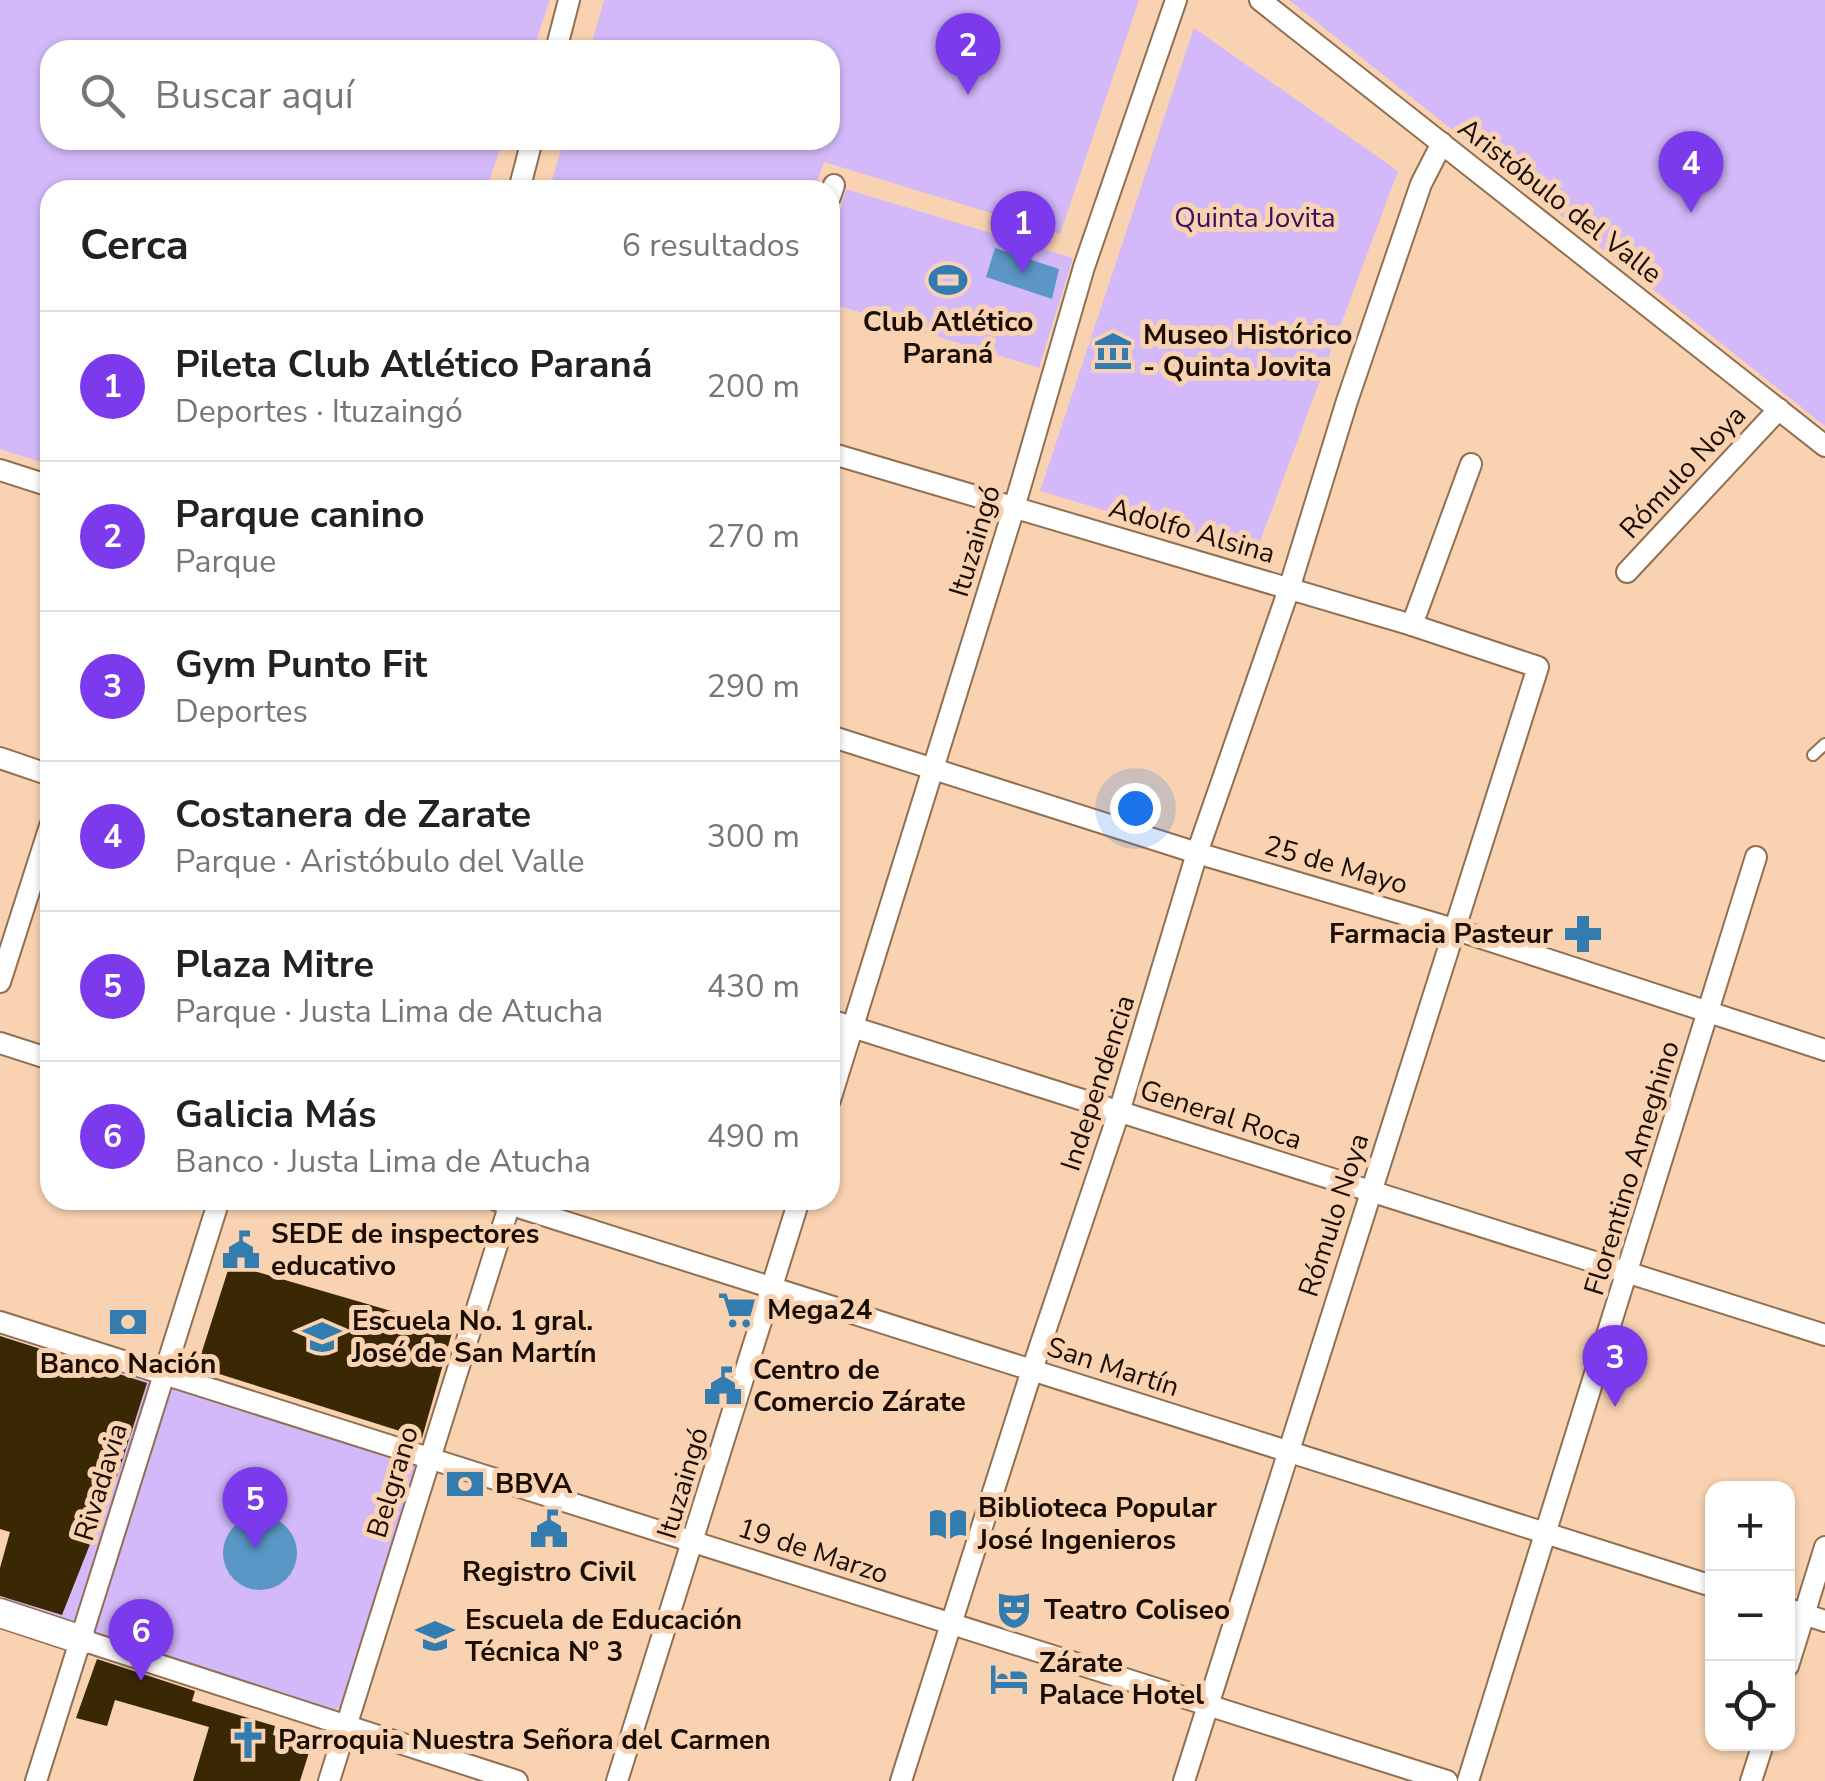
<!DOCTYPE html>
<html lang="es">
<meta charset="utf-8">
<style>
:root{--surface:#fff;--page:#f2f2f2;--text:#222;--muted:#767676;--line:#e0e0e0;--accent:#7c3aed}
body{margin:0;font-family:"Nunito Sans",sans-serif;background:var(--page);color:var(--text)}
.controls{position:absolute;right:30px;bottom:30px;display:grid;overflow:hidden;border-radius:20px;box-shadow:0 2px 8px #0004}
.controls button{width:90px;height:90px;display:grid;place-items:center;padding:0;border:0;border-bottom:2px solid var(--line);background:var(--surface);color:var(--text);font:50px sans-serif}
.you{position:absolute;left:1135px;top:808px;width:35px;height:35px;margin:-25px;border:8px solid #fff;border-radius:50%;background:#1a73e8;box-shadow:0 0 0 15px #1a73e833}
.badge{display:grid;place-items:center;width:65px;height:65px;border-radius:50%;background:var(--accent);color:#fff;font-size:32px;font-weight:700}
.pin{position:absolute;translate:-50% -82px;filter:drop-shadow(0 2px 5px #0008)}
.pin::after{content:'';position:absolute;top:52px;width:35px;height:30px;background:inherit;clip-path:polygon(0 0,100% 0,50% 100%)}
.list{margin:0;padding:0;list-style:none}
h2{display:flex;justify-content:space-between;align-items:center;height:130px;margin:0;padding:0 40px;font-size:42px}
h2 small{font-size:32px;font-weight:400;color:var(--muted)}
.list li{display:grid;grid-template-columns:65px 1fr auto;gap:30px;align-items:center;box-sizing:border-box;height:150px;padding:0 40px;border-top:2px solid var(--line)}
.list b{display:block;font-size:38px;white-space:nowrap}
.list p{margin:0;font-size:32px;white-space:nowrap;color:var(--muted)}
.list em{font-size:32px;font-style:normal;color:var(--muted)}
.icon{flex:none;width:55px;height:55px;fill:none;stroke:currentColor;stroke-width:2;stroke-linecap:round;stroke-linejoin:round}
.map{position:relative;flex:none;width:1825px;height:1781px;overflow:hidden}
.search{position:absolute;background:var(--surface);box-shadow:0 2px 8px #0004;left:40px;top:40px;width:800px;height:110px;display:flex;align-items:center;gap:25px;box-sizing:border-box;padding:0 35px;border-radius:30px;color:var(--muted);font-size:38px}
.panel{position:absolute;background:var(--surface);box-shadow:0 2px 8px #0004;left:40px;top:180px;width:800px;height:1030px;border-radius:30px}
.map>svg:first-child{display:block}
.green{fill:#d3b9f9}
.water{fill:#5a97c6}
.building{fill:#392803}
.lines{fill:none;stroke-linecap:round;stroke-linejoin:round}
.service-casing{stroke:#916f51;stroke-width:14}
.minor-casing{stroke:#916f51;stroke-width:24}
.tertiary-casing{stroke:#916f51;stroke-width:31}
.service{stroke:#fff;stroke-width:10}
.minor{stroke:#fff;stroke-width:20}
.tertiary{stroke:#fff;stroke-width:28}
.labels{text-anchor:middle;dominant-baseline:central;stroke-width:10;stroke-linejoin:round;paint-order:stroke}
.street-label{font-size:28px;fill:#1a0d03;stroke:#f9d3b1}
.park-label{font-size:28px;fill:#38115c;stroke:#f9d3b1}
.poi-label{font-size:28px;font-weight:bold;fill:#1a0d03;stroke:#f9d3b1;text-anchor:start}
</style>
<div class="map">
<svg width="1825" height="1781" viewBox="0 0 1825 1781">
<rect width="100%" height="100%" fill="#f9d3b1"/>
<!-- green -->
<g class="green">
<polygon points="0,0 550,0 533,50 50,50 50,140 503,140 486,190 50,190 50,465 0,449"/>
<polygon points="604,0 1139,0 1060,234 824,162 814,190 549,190 564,140 830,140 830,50 590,50"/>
<polygon points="1289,0 1825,0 1825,426"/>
<polygon points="1194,28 1398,171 1255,555 1040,491"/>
<polygon points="846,189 1073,258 1039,368 830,303 830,245"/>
<polygon points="88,1364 156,1377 79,1627 5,1604 67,1432"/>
<polygon points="171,1386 415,1463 417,1472 347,1703 330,1712 93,1633"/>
</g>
<!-- water -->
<g class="water">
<polygon points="995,248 1059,269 1052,299 986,277"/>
<circle cx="260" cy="1553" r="37"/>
</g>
<!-- building -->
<g class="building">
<polygon points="230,1264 453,1329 422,1438 197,1367"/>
<polygon points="0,1336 147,1383 119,1471 62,1615 0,1596 0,1568 10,1532 0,1529"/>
<polygon points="97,1659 195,1691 192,1701 275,1726 273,1735 311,1746 300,1781 193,1781 209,1727 115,1700 107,1726 76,1718"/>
</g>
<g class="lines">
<!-- service casing -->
<g class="service-casing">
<polyline id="service" points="1813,755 1825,744"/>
</g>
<!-- minor casing -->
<g class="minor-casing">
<g id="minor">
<polyline points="1260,0 1825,446"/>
<polyline points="556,50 569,0"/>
<polyline points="519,190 532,140"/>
<polyline points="830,197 834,185"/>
<polyline points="830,453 1412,625 1538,667 1184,1781"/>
<polyline points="0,470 50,486"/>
<polyline points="1627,572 1779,409"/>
<polyline points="1412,625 1471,464"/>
<polyline points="830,736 1197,853 1454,929 1825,1050"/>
<polyline points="0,758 50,775"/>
<polyline points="0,982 50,826"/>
<polyline points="830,1020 1825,1335"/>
<polyline points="0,1043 50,1059"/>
<polyline points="830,1100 1014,508 1084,267 1176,0"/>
<polyline points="496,1200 1712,1586"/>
<polyline points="0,1322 1447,1781"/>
<polyline points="1788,1609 1825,1621"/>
<polyline points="82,1640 517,1781"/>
<polyline points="1788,1666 1825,1547"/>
<polyline points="36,1781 219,1200"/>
<polyline points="329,1781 511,1200"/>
<polyline points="617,1781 799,1200"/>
<polyline points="901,1781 1032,1370 1119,1112 1197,853 1289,589 1347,401 1421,184 1442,143"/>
<polyline points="1468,1781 1756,857"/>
<polyline points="1751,1781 1763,1744"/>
</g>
</g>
<!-- tertiary casing -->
<g class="tertiary-casing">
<polyline id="tertiary" points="0,1613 82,1640"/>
</g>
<!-- service -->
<use href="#service" class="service"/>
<!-- minor -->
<use href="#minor" class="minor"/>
<!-- tertiary -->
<use href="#tertiary" class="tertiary"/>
</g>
<!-- icons -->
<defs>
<g id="stadium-bare" transform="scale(3)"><path d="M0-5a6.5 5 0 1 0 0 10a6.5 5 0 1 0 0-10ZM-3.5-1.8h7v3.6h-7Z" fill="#337cb0" stroke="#f9d3b1" stroke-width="2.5" paint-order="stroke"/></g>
<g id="museum-bare" transform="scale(3)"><path d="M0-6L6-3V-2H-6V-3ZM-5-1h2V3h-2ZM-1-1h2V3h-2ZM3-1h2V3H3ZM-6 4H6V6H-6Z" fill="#337cb0" stroke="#f9d3b1" stroke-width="2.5" paint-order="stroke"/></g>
<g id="pharmacy-bare" transform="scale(3)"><path d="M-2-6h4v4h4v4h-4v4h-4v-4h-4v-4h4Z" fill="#337cb0" stroke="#f9d3b1" stroke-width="2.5" paint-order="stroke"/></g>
<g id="civic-bare" transform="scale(3)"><path d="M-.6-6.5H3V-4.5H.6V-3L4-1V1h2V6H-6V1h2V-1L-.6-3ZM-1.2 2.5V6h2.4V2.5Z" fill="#337cb0" stroke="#f9d3b1" stroke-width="2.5" paint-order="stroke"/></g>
<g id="supermarket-bare" transform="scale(3)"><path d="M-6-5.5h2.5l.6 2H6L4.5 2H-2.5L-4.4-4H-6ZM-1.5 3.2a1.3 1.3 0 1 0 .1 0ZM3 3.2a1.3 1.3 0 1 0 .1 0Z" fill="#337cb0" stroke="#f9d3b1" stroke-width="2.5" paint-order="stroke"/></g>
<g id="bank-bare" transform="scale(3)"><path d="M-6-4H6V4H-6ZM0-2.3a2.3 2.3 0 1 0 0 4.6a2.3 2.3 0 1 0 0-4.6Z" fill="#337cb0" stroke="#f9d3b1" stroke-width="2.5" paint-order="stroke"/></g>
<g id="school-bare" transform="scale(3)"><path d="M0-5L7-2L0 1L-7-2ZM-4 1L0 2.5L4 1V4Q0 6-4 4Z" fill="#337cb0" stroke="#f9d3b1" stroke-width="2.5" paint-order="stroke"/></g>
<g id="library-bare" transform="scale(3)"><path d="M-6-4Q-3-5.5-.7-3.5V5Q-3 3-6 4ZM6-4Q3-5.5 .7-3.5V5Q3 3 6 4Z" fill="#337cb0" stroke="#f9d3b1" stroke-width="2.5" paint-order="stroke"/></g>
<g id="theatre-bare" transform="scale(3)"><path d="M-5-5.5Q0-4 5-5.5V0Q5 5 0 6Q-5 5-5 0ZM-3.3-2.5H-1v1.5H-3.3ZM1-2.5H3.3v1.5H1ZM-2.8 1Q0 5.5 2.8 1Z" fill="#337cb0" stroke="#f9d3b1" stroke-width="2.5" paint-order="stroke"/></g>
<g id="hotel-bare" transform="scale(3)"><path d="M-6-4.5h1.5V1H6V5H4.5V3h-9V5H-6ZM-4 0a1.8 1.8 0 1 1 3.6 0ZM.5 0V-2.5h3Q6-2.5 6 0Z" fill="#337cb0" stroke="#f9d3b1" stroke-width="2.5" paint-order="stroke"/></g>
<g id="church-bare" transform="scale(3)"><path d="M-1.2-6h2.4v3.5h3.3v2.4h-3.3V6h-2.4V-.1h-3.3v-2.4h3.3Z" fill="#337cb0" stroke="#f9d3b1" stroke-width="2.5" paint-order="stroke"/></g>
</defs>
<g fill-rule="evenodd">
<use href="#stadium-bare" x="948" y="280"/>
<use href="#museum-bare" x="1113" y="351"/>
<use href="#pharmacy-bare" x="1583" y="934"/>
<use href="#civic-bare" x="241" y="1250"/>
<use href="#supermarket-bare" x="737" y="1310"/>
<use href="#bank-bare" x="128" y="1322"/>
<use href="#school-bare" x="322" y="1337"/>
<use href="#civic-bare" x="723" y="1386"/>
<use href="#bank-bare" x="465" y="1484"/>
<use href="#library-bare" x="948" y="1524"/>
<use href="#civic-bare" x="549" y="1529"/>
<use href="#theatre-bare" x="1014" y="1610"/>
<use href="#school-bare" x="435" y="1636"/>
<use href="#hotel-bare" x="1009" y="1679"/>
<use href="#church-bare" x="248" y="1740"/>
</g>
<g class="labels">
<!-- street labels -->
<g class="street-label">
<text transform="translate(1560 201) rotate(38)">Aristóbulo del Valle</text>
<text transform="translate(1683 472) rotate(-47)">Rómulo Noya</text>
<text transform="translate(1192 531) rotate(16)">Adolfo Alsina</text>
<text transform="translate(975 541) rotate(-73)">Ituzaingó</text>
<text transform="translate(1336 865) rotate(16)">25 de Mayo</text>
<text transform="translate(1098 1083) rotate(-72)">Independencia</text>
<text transform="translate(1221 1115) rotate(18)">General Roca</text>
<text transform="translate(1632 1168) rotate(-73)">Florentino Ameghino</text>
<text transform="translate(1334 1215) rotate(-72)">Rómulo Noya</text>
<text transform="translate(1113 1367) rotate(18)">San Martín</text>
<text transform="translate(101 1482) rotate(-73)">Rivadavia</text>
<text transform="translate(393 1482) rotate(-73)">Belgrano</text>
<text transform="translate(683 1483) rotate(-73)">Ituzaingó</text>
<text transform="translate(813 1551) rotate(18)">19 de Marzo</text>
</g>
<!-- park labels -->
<g class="park-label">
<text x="1255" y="218">Quinta Jovita</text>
</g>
<!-- poi labels -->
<g class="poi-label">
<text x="948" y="322" text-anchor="middle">Club Atlético<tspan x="948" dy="32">Paraná</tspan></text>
<text x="1143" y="335">Museo Histórico<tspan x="1143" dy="32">- Quinta Jovita</tspan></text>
<text x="1553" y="934" text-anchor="end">Farmacia Pasteur</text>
<text x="271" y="1234">SEDE de inspectores<tspan x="271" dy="32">educativo</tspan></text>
<text x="767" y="1310">Mega24</text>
<text x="352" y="1321">Escuela No. 1 gral.<tspan x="352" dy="32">José de San Martín</tspan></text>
<text x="128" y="1364" text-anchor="middle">Banco Nación</text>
<text x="753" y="1370">Centro de<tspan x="753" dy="32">Comercio Zárate</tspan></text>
<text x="495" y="1484">BBVA</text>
<text x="978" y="1508">Biblioteca Popular<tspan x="978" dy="32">José Ingenieros</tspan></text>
<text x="549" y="1572" text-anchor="middle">Registro Civil</text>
<text x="1044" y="1610">Teatro Coliseo</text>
<text x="465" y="1620">Escuela de Educación<tspan x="465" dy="32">Técnica Nº 3</tspan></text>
<text x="1039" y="1663">Zárate<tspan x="1039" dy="32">Palace Hotel</tspan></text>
<text x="278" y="1740">Parroquia Nuestra Señora del Carmen</text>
</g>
</g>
</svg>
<div class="controls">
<button>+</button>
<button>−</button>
<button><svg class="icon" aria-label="locate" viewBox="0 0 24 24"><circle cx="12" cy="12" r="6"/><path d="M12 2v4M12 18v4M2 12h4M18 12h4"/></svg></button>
</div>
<div class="you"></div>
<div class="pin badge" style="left:1023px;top:273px">1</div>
<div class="pin badge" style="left:968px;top:95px">2</div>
<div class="pin badge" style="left:1615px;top:1407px">3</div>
<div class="pin badge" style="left:1691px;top:213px">4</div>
<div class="pin badge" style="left:255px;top:1549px">5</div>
<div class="pin badge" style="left:141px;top:1681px">6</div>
<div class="search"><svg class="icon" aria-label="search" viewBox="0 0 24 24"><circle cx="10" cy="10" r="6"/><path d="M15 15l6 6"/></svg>Buscar aquí</div>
<section class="panel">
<h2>Cerca<small>6 resultados</small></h2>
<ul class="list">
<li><span class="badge">1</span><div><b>Pileta Club Atlético Paraná</b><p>Deportes · Ituzaingó</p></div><em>200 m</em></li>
<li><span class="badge">2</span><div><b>Parque canino</b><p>Parque</p></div><em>270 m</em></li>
<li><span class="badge">3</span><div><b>Gym Punto Fit</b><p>Deportes</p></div><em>290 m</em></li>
<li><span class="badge">4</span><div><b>Costanera de Zarate</b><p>Parque · Aristóbulo del Valle</p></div><em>300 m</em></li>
<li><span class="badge">5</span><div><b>Plaza Mitre</b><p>Parque · Justa Lima de Atucha</p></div><em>430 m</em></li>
<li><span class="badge">6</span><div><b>Galicia Más</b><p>Banco · Justa Lima de Atucha</p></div><em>490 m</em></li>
</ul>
</section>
</div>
